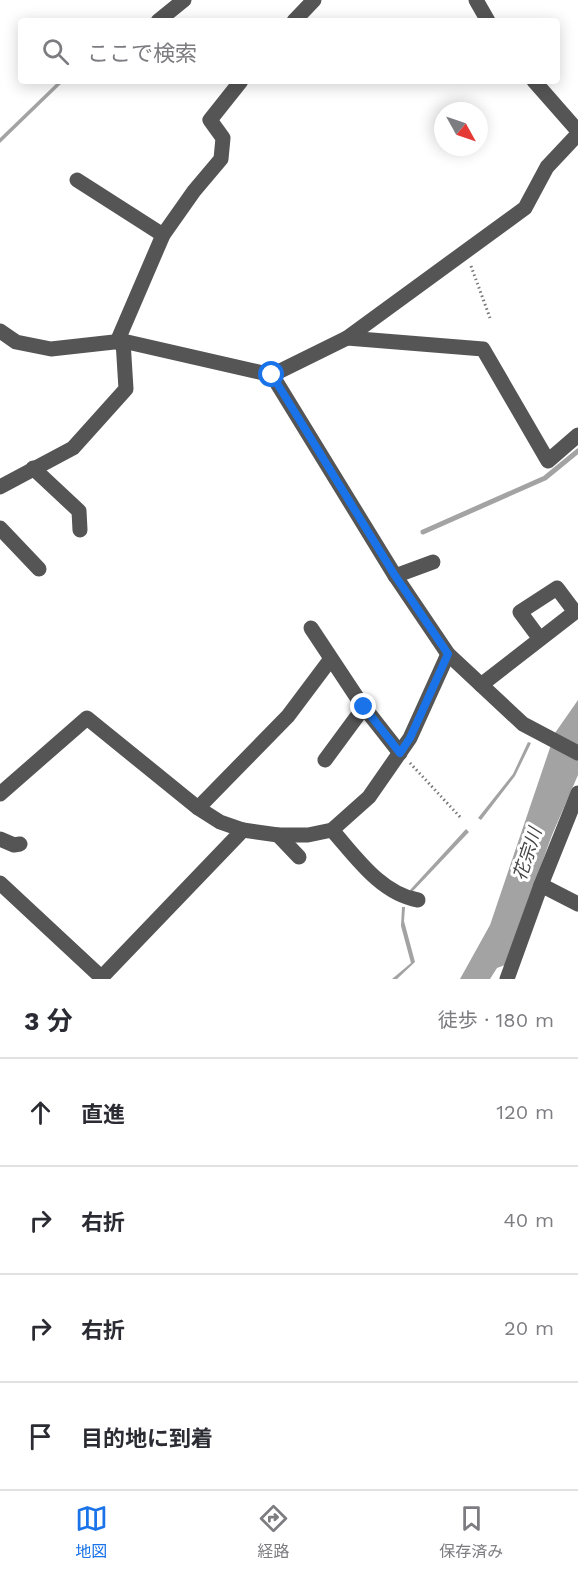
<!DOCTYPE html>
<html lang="ja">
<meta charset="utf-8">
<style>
:root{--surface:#fff;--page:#f2f2f3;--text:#2b2b33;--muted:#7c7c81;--line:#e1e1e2;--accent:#1a73e8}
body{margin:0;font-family:"Work Sans","Noto Sans JP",sans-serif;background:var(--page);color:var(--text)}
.compass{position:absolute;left:434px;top:102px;width:54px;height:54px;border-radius:50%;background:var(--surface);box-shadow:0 3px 15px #0003;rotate:130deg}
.stop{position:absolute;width:18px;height:18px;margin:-14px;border:4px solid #1a73e8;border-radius:50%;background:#fff}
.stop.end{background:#1a73e8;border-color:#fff;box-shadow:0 2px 6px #0008}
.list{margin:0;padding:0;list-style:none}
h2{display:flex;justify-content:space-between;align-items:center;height:78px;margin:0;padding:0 24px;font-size:26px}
h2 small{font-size:20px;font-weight:400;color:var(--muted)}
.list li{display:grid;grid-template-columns:39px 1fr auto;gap:18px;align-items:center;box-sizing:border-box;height:108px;padding:0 24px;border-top:2px solid var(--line)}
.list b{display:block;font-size:22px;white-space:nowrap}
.list em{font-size:20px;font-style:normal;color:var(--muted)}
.icon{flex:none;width:33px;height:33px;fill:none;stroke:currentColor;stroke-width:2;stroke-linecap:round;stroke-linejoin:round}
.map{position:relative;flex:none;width:578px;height:979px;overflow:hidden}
.search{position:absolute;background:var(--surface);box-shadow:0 3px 15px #0003;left:18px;right:18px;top:18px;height:66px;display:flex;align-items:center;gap:15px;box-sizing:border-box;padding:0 21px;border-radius:6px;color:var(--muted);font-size:22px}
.sheet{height:510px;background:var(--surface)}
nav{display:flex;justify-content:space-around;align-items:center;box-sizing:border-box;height:84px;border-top:2px solid var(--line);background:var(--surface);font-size:16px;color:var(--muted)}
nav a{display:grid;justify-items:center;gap:3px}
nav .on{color:var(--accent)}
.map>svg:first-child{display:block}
.water{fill:#a3a3a3}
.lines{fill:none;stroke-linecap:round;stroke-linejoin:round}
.stream{stroke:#a3a3a3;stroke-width:5}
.path{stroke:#777;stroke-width:3;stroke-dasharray:1.5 3;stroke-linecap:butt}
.minor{stroke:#555;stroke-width:15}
.route{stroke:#1a73e8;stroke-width:8}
.labels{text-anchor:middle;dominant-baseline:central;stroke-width:6;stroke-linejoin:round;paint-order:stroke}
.water-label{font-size:18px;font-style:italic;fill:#444;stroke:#fff}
</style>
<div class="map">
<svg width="578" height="979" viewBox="0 0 578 979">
<rect width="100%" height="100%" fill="#fff"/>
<!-- water -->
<g class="water">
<polygon points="59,81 64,81 0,143 0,138"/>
<polygon points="578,700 578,775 552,835 505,965 497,968 490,979 460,979 490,925 555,733"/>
<polygon points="528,742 531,743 515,776 481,820 478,818 513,774"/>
<polygon points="466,829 469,832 412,892 410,890"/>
<polygon points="402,907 405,907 404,921 415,962 397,979 392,979 411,963 401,926"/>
</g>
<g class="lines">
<!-- stream -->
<polyline class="stream" points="423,532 545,478 578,451"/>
<!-- path -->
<g class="path">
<polyline points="471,266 490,318"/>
<polyline points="410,763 461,818"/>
</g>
<!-- minor -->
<g class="minor">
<polyline points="476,0 488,21"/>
<polyline points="158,21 184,0"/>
<polyline points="294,21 314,0"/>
<polyline points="534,81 578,131"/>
<polyline points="77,180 163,235"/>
<polyline points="0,331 16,342 51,349 123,341 272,375 347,338 525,208 547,167 578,134"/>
<polyline points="347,338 483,349 548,461 578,435"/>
<polyline points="117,342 163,235 194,191 221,159 223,138 210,120 241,81"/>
<polyline points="272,375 394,574 448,654 523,724 578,753"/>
<polyline points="33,468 79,511 80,530"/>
<polyline points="0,487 73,448 126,389 123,341"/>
<polyline points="0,528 39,569"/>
<polyline points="395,576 433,562"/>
<polyline points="311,628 360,702 400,753"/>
<polyline points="481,685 575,612 557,588 520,612 540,639"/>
<polyline points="325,760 364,707"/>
<polyline points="0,794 87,718 198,808 220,822 243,830 278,835 308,835 332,830 369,797 410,738 448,654"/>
<polyline points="198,808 288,716 330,660"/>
<path d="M 332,830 C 355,856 381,894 418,900"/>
<polyline points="278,835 299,857"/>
<polyline points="0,839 14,845 20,844"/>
<polyline points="0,883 101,977"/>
<polyline points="541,885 578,904"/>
<polyline points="100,979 243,830"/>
<polyline points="507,979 541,885 578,793"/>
</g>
</g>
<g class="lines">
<!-- route -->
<polyline class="route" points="272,375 394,574 448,654 410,738 400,753 364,707"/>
</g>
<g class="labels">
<!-- water labels -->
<g class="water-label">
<text transform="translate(527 854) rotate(-72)">花宗川</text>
</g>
</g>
</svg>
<svg class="compass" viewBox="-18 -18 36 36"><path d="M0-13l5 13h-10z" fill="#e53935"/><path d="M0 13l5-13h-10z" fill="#7c7c81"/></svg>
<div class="stop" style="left:272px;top:375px"></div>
<div class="stop end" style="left:364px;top:707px"></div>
<div class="search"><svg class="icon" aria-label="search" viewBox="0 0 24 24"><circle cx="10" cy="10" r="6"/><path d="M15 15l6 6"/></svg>ここで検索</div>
</div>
<section class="sheet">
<h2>3 分<small>徒歩 · 180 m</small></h2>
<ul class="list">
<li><svg class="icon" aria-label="ahead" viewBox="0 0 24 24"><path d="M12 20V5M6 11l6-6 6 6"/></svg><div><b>直進</b></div><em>120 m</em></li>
<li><svg class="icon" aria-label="right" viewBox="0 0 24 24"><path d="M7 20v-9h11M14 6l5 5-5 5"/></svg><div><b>右折</b></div><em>40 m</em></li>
<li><svg class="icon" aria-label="right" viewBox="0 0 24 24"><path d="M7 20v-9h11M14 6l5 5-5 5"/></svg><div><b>右折</b></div><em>20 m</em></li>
<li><svg class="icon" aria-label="arrive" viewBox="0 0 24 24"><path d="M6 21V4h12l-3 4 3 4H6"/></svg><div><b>目的地に到着</b></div></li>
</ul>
</section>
<nav>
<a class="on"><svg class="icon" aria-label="map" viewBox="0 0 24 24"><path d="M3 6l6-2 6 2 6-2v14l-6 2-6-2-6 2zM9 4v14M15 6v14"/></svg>地図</a>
<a><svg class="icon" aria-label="directions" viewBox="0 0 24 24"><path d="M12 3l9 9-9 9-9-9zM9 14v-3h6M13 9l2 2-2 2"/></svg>経路</a>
<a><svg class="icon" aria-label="saved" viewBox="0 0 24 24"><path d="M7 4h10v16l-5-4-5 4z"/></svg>保存済み</a>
</nav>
